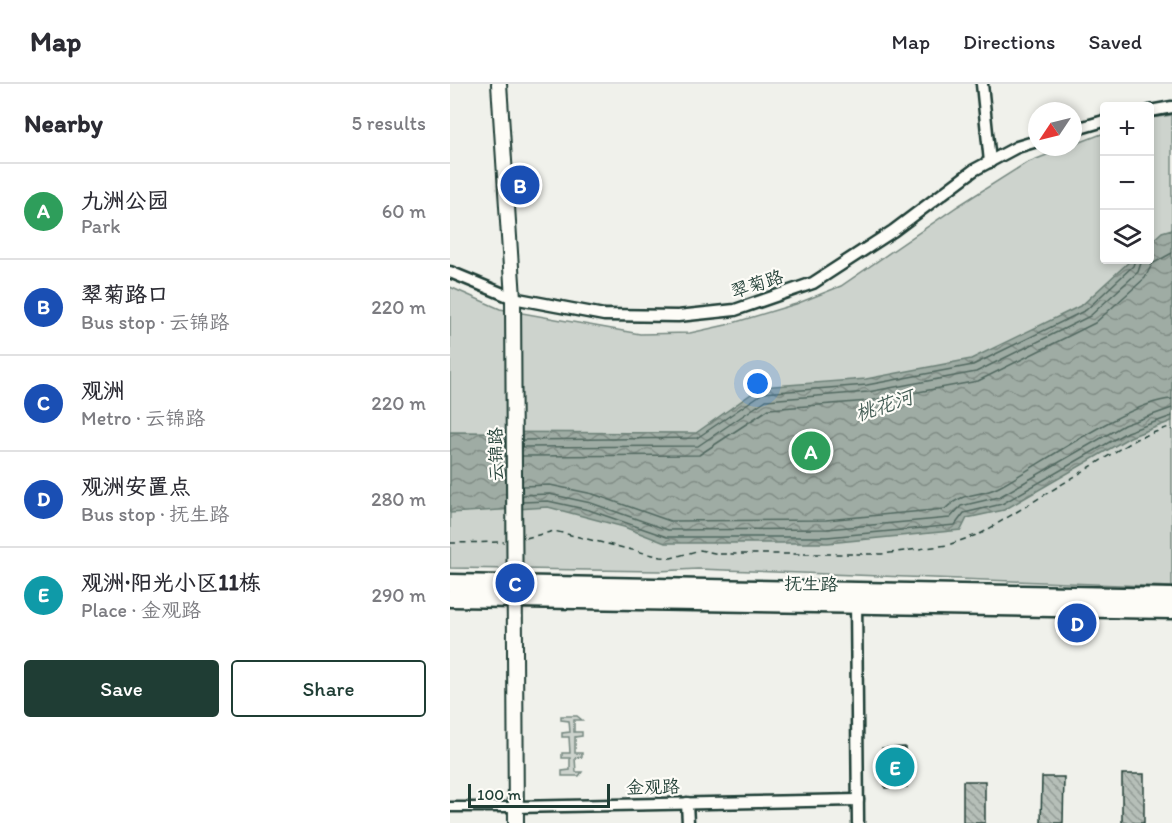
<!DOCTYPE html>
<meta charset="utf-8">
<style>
:root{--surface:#fff;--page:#f7f7f7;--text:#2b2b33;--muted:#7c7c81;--line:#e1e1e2;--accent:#1f3d34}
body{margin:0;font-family:Itim,"LXGW WenKai TC",sans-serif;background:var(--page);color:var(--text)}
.controls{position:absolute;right:18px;top:18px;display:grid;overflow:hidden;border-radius:6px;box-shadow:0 3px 9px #0003}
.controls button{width:54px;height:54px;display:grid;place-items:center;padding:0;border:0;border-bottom:2px solid var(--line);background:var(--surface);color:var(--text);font:30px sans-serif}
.compass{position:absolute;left:578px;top:18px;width:54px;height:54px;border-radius:50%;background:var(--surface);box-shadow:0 3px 9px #0003;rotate:235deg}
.scale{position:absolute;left:18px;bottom:15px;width:142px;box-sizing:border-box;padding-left:6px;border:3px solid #1f3d34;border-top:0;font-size:16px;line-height:21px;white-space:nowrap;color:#1f3d34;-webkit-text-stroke:4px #fdfcf7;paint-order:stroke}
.you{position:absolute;left:308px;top:300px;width:21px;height:21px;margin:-15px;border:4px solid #fff;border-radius:50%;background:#1a73e8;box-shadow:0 0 0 9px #1a73e833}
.badge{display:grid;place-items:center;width:39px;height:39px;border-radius:50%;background:var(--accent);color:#fff;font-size:20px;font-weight:700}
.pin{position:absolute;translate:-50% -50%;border:3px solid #fff;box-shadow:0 2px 6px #0006}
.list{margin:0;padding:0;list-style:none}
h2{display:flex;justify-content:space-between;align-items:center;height:78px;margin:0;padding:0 24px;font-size:26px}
h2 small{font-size:20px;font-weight:400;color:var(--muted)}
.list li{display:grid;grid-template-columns:39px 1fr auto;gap:18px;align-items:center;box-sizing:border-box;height:96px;padding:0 24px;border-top:2px solid var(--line)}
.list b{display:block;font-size:22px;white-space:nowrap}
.list p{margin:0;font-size:20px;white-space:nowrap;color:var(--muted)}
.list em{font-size:20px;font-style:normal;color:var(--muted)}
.actions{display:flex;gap:12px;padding:18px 24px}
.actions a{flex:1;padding:14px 0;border:2px solid var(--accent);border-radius:6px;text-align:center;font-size:21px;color:var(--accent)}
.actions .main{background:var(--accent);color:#fff}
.icon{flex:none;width:33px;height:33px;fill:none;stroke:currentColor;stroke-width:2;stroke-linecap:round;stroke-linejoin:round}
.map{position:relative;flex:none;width:722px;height:739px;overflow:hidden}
header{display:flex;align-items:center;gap:36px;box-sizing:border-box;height:84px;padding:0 30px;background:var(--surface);border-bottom:2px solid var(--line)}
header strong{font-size:28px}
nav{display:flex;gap:33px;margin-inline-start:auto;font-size:21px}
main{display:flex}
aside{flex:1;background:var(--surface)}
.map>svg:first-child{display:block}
.green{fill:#cdd3cd;stroke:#768880;stroke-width:1.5}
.water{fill:url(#water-waves);stroke:#6c8077;stroke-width:1.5}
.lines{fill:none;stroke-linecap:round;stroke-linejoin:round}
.shore{stroke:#526961;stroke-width:1.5}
.building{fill:url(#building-back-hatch);stroke:#1f3d34;stroke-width:1.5}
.pedestrian-casing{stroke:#1f3d34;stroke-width:13}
.minor-casing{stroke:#1f3d34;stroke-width:15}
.tertiary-casing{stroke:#1f3d34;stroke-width:18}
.secondary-casing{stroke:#1f3d34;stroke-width:21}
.path{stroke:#1f3d34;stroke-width:1.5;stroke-dasharray:6 4.5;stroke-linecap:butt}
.pedestrian{stroke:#fdfcf7;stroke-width:8}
.minor{stroke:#fdfcf7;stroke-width:10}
.tertiary{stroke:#fdfcf7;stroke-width:14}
.secondary{stroke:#fdfcf7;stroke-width:16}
.labels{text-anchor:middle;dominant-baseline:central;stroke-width:4.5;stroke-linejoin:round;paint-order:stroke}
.street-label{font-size:18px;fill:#1f3d34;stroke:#fdfcf7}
.water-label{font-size:20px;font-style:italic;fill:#455e56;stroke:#fdfcf7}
</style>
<header>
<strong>Map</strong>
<nav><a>Map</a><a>Directions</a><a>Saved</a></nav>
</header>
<main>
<aside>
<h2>Nearby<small>5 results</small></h2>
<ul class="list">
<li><span class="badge" style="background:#2e9e5b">A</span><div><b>九洲公园</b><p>Park</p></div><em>60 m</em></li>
<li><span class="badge" style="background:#1a4fb4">B</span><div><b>翠菊路口</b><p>Bus stop · 云锦路</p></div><em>220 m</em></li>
<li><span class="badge" style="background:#1a4fb4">C</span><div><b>观洲</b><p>Metro · 云锦路</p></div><em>220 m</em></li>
<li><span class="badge" style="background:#1a4fb4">D</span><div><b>观洲安置点</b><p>Bus stop · 抚生路</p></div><em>280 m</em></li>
<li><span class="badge" style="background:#0f9aa8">E</span><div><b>观洲·阳光小区11栋</b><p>Place · 金观路</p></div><em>290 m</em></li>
</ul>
<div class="actions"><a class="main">Save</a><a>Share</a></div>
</aside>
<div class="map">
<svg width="722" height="739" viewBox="0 0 722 739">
<defs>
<pattern id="water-waves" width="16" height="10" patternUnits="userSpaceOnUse" patternTransform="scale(1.5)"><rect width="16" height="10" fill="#9faca4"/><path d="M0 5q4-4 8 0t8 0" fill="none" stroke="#818d86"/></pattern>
<pattern id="building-back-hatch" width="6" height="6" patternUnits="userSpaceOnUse" patternTransform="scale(1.5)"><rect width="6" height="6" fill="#b6bfb8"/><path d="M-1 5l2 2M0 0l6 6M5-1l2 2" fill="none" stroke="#939c96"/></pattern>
</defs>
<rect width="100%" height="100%" fill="#f0f1eb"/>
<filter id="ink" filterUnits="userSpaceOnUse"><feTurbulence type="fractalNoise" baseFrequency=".0167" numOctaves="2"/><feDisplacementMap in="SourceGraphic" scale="12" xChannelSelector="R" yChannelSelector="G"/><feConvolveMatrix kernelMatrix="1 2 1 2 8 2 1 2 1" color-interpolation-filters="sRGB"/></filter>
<g filter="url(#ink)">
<!-- green -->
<g class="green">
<polygon points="722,31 722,503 248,485 209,487 0,484 0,203 50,225 190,250 240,249 276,241 346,220 391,202 508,122 576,79 654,49 654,176 700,176 700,34"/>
<polygon points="111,632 127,632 132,636 124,636 124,648 132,648 132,652 125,653 125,669 132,669 132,673 125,674 126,688 132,688 129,692 112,692 112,687 120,686 120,674 112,674 112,669 120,669 119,653 112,653 112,649 120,648 119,637 111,636"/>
</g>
<!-- water -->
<polygon class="water" points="722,145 722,337 680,353 554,426 517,434 511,446 378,459 215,459 174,443 98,423 0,429 0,348 246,349 311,303 416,295 521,275 632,221 681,176 700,176 700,159 712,148"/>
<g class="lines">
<!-- shore -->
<g class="shore">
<polyline points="72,356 247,354 313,309 417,301 523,281 636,226 683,182 685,176"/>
<polyline points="72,363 248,362 316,316 418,308 526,288 640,232 688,188 692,176"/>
<polyline points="72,372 249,371 319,325 419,317 528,297 645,239 695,194 702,180 722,169"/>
<path d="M 72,402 L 100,401 L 143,410 L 220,437 L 376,436 L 495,425 C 515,406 528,414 549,403 C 590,381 679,317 722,315"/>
<polyline points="72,411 99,410 141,419 218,446 377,445 500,434 511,422 549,413 674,341 722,324"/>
<polyline points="72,418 98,417 139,426 217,453 377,453 505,441 514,429 552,420 677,348 722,332"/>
</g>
</g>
<!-- building -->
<g class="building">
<polygon points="455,663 457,703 435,704 432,664"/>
<rect x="672" y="690" width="22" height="49"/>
<polygon points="592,693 614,693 613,739 591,739"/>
<rect x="513" y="697" width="22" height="42"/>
</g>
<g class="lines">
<!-- pedestrian casing -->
<g class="pedestrian-casing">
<polyline id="pedestrian" points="0,723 65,723"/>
</g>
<!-- minor casing -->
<g class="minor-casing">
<g id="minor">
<polyline points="532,0 540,78"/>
<polyline points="700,27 722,23"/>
<polyline points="623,46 654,37"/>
<polyline points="0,188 63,214 154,231 228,232 285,226 363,199 443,147 524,86 567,63 587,57"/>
<polyline points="406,515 408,739"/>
<polyline points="237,719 238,739"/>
<polyline points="65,723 408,716"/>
</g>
</g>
<!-- tertiary casing -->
<g class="tertiary-casing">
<polyline id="tertiary" points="49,0 63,214 66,739"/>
</g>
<!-- secondary casing -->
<g class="secondary-casing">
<g id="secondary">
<polyline points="0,499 722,513"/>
<polyline points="0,514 722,526"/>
</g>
</g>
<!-- path -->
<g class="path">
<polyline points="76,454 104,447 211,473 221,474 250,466 269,470 432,470 498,461 532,449 686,355 719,343 722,346"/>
<polyline points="0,459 54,458"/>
</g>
<!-- pedestrian -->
<use href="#pedestrian" class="pedestrian"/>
<!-- minor -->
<use href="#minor" class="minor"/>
<!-- tertiary -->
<use href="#tertiary" class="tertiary"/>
<!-- secondary -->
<use href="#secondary" class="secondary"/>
</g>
</g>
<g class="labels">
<!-- street labels -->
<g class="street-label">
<text transform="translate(307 200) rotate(-18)">翠菊路</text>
<text transform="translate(46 370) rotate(-91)">云锦路</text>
<text transform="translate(361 500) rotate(1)">抚生路</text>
<text transform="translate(203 703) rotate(-1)">金观路</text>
</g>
<!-- water labels -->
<g class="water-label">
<text transform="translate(434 321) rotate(-18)">桃花河</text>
</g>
</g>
</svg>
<div class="controls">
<button>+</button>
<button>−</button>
<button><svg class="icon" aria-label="layers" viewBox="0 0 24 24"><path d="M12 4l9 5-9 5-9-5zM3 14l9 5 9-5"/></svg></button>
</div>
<svg class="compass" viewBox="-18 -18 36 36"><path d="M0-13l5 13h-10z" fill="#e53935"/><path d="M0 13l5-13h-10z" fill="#7c7c81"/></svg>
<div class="scale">100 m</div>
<div class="you"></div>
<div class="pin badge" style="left:361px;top:367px;background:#2e9e5b">A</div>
<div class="pin badge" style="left:70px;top:101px;background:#1a4fb4">B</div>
<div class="pin badge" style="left:65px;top:499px;background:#1a4fb4">C</div>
<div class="pin badge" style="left:627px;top:539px;background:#1a4fb4">D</div>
<div class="pin badge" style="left:445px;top:683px;background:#0f9aa8">E</div>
</div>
</main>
